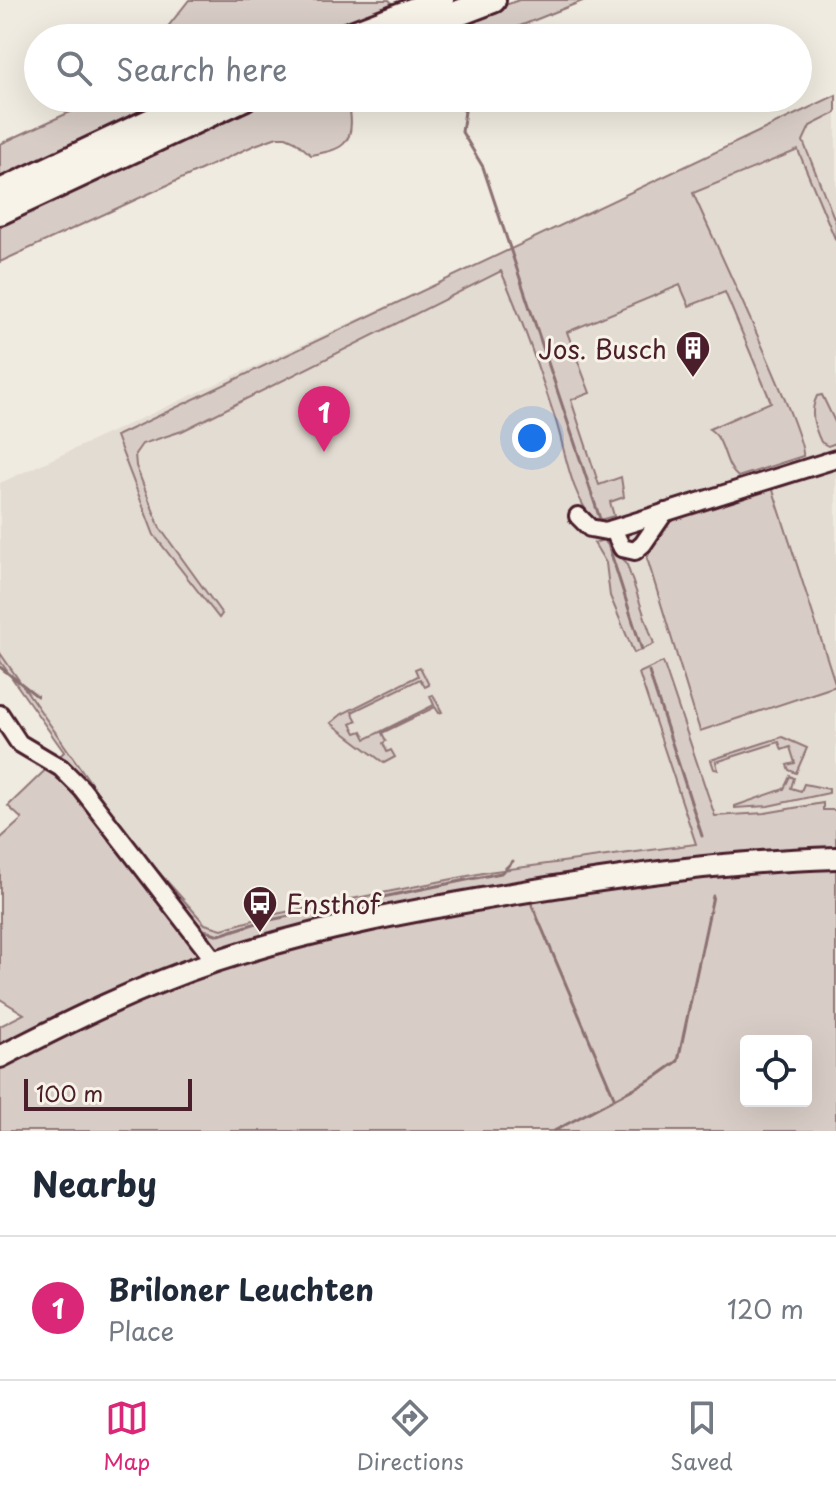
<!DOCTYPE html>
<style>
:root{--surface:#fff;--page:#f6f6f7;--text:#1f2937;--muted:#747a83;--line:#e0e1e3;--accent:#db2777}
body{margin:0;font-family:"Playpen Sans",sans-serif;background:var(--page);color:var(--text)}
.controls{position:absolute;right:24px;bottom:24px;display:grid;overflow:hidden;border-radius:8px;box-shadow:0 8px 32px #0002}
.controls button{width:72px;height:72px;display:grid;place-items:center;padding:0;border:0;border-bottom:2px solid var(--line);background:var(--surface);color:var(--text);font:40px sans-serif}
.scale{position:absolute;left:24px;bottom:20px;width:168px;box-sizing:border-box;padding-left:8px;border:4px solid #4a1f2b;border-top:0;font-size:22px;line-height:28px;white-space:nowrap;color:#4a1f2b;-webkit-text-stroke:6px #f7f3e8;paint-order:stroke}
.you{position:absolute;left:532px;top:438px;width:28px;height:28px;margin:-20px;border:6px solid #fff;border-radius:50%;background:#1a73e8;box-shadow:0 0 0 12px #1a73e833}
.badge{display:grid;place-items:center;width:52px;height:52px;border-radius:50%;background:var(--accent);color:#fff;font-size:26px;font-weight:700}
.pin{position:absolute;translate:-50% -66px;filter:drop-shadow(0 2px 4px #0008)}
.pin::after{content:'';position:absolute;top:42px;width:28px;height:24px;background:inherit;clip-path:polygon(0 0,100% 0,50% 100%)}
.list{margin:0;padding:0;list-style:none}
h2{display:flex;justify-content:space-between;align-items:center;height:104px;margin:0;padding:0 32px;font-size:34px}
h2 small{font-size:26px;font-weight:400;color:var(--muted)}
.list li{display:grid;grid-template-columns:52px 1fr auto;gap:24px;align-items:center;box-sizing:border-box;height:144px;padding:0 32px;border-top:2px solid var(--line)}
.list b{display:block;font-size:30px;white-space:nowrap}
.list p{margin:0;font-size:26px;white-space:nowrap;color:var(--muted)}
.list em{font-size:26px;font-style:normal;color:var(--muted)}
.icon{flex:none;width:44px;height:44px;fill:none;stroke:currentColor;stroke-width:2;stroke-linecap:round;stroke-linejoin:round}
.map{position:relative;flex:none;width:836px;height:1131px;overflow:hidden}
.search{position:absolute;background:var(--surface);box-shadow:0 8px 32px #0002;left:24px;right:24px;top:24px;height:88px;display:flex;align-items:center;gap:20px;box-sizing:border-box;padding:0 28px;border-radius:44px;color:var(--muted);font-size:30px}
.sheet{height:248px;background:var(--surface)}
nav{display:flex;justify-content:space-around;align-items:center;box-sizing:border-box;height:112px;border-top:2px solid var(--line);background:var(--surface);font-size:22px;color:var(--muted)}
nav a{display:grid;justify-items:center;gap:4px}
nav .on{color:var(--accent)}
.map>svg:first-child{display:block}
.built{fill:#e3dcd2}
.green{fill:#d8cdc6;stroke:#917678;stroke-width:2;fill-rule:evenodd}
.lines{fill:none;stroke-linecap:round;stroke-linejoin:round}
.stream{stroke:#8b6f72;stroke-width:3}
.minor-casing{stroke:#4a1f2b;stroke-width:22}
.major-casing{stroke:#4a1f2b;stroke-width:26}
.highway-casing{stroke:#4a1f2b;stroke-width:30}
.minor{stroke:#f7f3e8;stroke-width:16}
.major{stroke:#f7f3e8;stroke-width:20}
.highway{stroke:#f7f3e8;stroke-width:24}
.labels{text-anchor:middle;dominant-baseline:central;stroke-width:6;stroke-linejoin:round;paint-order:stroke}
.poi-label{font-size:26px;fill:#4a1f2b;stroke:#f7f3e8;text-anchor:end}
</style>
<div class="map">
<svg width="836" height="1131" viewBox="0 0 836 1131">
<rect width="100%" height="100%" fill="#f0ebe0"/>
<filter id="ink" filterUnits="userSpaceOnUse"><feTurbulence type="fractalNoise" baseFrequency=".0125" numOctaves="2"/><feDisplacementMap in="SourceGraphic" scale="16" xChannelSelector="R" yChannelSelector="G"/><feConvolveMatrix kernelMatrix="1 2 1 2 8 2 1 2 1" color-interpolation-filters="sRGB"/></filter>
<g filter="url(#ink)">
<!-- built -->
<polygon class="built" points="836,95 836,836 696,844 488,872 271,915 222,929 205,924 132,842 0,653 0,483 513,248"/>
<!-- green -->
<g class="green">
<polygon points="189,0 389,0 393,4 306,38 159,38"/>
<polygon points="519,0 585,0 490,38 418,38"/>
<path d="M 836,95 L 836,113 L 810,126 L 803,141 L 836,223 L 836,241 L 798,150 L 693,193 C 708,228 807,436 803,456 L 738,477 C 723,465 726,439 709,429 L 771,402 L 725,292 L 689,306 L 680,285 L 567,332 L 590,393 L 571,400 L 599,485 L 621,477 L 624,497 L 610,502 L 614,516 L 596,521 C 571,500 565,448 555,418 C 539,370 521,316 501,271 L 182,431 L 142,444 L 135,454 L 136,466 L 160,528 L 222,614 L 219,618 L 154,535 L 116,436 Z"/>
<polygon points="101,98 167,98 0,178 0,144"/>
<path d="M 273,98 L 372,98 L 350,111 C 355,145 341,150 311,155 L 295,141 L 286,137 L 277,137 L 255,145 L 0,262 L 0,224 Z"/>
<path d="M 822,395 L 836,424 L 836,443 L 828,446 L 821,442 C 814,427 809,412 817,396 Z"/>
<polygon points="772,487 836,686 700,731 647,558 658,534 668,521"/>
<polygon points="603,540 626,562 654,644 634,653 610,596 606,563 594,543"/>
<path d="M 0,653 L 132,842 L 205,924 L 222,929 L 271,915 L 488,872 L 696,844 L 639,673 L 663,662 L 715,816 L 765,813 L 823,803 L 823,810 L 836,810 L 836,853 L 279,934 L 123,1003 L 238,962 L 284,953 L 316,938 L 407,918 L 647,880 L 836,866 L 836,1131 L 0,1131 L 0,1026 L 24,1014 L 0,999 L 0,839 L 22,819 L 8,806 L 64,752 L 0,661 ZM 746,1041 L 806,1041 L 806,1101 L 746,1101 Z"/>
<polygon points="420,667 429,685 425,687 420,679 352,712 357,721 351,724 356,733 362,731 366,739 434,705 430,696 433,695 442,712 439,713 435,707 382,733 386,741 383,743 387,752 391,750 395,757 384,763 331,723 342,714 418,676 415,669"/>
<polygon points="782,737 807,748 796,773 789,770 787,765 795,763 790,747 782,750 779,742 716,762 718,770 714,769 711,760"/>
<polygon points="790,776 794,778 791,788 801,791 804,784 829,789 829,793 768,806 735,808 735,806 784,789"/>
</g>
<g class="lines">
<!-- stream -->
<g class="stream">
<polyline points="449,98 465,111 462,132 483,167 602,525"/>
<polyline points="607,541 642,650"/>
<polyline points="0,667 37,696"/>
<polyline points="649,672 702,836"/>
<polyline points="532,905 614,1097"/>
<polyline points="192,918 204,930 219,935 260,922 501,873 513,861"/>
<polyline points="554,1131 657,1076 678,1061 713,896"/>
</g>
<!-- minor casing -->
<g class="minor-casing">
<g id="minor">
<polyline points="578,516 590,528 606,531 836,459"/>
<polyline points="613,529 622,548 635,551 643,544 665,512"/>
<polyline points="0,714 19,743 61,768 82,789 215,961"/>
</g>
</g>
<!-- major casing -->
<g class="major-casing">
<path id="major" d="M 0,1057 C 70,1021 141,986 216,961 C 316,928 420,909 523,892 C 627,875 731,861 836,858"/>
</g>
<!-- highway casing -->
<g class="highway-casing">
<g id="highway">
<polyline points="341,38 441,0"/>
<polyline points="393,38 493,0"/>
<polyline points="0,192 200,98"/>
<polyline points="0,212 244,98"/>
</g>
</g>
<!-- minor -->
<use href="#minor" class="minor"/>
<!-- major -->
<use href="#major" class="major"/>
<!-- highway -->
<use href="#highway" class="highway"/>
</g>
</g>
<!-- icons -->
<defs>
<g id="building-pin" transform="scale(1.8)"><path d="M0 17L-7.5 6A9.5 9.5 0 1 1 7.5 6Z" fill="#4a1f2b" stroke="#f7f3e8"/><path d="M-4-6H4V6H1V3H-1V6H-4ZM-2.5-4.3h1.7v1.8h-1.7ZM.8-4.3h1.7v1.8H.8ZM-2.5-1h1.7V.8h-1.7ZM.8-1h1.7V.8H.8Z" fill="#fff"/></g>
<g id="bus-pin" transform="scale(1.8)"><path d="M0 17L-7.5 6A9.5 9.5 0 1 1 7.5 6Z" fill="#4a1f2b" stroke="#f7f3e8"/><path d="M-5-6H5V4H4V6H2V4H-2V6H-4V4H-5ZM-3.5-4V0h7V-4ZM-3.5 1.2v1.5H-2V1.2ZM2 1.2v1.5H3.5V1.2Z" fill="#fff"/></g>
</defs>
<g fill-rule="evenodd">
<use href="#building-pin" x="693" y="348"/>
<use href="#bus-pin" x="260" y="903"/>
</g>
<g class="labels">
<!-- poi labels -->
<g class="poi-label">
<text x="667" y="348">Jos. Busch</text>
<text x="286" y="903" text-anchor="start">Ensthof</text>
</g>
</g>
</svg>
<div class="controls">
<button><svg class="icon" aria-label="locate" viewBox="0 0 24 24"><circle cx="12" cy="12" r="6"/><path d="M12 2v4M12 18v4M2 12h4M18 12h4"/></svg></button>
</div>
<div class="scale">100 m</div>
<div class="you"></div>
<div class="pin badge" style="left:324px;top:452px">1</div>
<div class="search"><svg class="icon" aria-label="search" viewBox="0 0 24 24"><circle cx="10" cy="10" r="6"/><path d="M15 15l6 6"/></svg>Search here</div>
</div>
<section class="sheet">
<h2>Nearby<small></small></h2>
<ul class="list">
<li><span class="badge">1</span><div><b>Briloner Leuchten</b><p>Place</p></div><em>120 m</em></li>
</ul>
</section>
<nav>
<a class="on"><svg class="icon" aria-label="map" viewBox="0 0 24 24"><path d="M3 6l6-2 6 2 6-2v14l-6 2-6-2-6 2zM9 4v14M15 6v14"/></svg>Map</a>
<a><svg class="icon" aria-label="directions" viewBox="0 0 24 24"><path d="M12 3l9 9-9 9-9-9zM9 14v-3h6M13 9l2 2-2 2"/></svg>Directions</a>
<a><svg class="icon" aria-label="saved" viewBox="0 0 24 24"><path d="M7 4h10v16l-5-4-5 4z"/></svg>Saved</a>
</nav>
